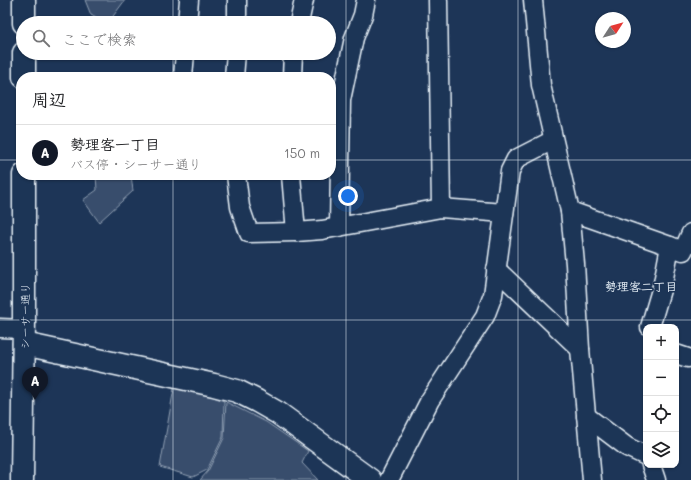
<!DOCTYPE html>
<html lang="ja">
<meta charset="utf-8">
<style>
:root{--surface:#fff;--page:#f2f2f2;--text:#202124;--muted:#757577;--line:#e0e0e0;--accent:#111827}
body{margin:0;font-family:Mali,"Klee One",sans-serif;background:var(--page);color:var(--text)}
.controls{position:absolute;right:12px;bottom:12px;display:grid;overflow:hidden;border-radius:8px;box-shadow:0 1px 3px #0004}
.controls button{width:36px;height:36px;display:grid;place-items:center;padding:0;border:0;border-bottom:1px solid var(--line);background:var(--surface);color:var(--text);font:20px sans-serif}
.compass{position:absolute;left:595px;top:12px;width:36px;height:36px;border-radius:50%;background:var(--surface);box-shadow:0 1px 3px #0004;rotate:54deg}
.you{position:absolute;left:348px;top:196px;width:14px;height:14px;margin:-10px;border:3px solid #fff;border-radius:50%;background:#1a73e8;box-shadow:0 0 0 6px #1a73e833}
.badge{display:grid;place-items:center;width:26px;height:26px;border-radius:50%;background:var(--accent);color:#fff;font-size:13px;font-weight:700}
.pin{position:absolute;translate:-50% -33px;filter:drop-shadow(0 1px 2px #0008)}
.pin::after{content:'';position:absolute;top:21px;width:14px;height:12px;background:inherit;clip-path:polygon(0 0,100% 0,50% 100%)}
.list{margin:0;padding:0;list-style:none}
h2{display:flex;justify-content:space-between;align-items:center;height:52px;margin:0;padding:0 16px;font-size:17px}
h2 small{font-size:13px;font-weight:400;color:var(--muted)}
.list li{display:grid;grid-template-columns:26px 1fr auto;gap:12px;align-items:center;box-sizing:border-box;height:56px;padding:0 16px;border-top:1px solid var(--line)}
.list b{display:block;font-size:15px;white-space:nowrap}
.list p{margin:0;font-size:13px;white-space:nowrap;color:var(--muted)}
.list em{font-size:13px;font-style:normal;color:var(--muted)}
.icon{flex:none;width:22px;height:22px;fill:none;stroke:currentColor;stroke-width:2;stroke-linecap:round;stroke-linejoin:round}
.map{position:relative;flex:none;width:691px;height:480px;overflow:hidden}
.search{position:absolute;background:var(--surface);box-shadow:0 1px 3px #0004;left:16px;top:16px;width:320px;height:44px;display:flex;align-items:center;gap:10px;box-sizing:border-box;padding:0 14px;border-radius:22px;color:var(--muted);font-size:15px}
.panel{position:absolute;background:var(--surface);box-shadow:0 1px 3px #0004;left:16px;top:72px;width:320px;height:108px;border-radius:16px}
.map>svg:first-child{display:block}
.green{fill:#374d6c;stroke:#909fb2}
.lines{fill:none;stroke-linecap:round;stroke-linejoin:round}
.street-casing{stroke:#e8f1f8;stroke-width:21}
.secondary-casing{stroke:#e8f1f8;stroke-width:25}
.street{stroke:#1d3557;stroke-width:18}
.secondary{stroke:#1d3557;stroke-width:22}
.grid{fill:none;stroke:#e8f1f8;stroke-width:1;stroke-opacity:0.55}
.labels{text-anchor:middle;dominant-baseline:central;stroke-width:3.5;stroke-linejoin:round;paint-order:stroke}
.street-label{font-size:11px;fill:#e8f1f8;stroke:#1d3557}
.neighbourhood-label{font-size:12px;font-weight:bold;fill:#e8f1f8;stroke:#1d3557}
</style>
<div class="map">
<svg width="691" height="480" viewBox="0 0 691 480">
<rect width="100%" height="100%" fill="#1d3557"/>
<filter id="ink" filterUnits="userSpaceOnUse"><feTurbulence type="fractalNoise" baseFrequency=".025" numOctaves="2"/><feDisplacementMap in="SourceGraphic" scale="8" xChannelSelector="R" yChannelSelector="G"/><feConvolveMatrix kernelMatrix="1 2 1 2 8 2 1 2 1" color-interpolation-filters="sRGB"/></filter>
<g filter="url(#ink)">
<!-- green -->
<g class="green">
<polygon points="85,0 125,0 108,23 105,23 91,15"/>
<polygon points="96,175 131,175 133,191 99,222 83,200 97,190"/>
<polygon points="174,388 202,393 224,401 223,437 207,470 193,477 160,467"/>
<polygon points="226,402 266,422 308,451 302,463 318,480 200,480 208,471 224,438"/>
</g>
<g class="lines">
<!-- street casing -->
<g class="street-casing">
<g id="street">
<polyline points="438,0 441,208"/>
<polyline points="533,0 541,85 570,211 575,264 580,349 592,480"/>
<polyline points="187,23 189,0"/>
<polyline points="237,23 237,0"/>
<polyline points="299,23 304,0"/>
<polyline points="183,77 185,53"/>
<polyline points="234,77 236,53"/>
<polyline points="292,77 293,53"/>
<polyline points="236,175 240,207 249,233 296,232 322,230 441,208 504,213"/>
<polyline points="291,175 296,232"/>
<polyline points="570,211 670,246 663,283 650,327"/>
<polyline points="339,227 341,100 354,38 363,15 366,0"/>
<polyline points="670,246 683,251 691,233"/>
<polyline points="496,269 580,349"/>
<polyline points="0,328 24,329"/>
<polyline points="676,354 688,358"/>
<polyline points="586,416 627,447 646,456"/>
<polyline points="651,465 656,480"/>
<polyline points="389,480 430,400 485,316 493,295 510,171 516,159 553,140"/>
</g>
</g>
<!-- secondary casing -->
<g class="secondary-casing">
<g id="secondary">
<polyline points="24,23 24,0"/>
<polyline points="24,77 24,53"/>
<polyline points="24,344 214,385 237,391 257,401 278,413 370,480"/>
<polyline points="22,480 24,320 24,175"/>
</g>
</g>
<!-- street -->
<use href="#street" class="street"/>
<!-- secondary -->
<use href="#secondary" class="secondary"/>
</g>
</g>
<!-- grid -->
<path class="grid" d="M 173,0 L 173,23M 346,0 L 346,480M 518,0 L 518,480M 173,53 L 173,77M 0,160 L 21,160M 331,160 L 691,160M 173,175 L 173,480M 0,320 L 691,320"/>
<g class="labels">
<!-- street labels -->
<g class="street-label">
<text transform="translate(24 316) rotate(-90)">シーサー通り</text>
</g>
<!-- neighbourhood labels -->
<g class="neighbourhood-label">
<text x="641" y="286">勢理客二丁目</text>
</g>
</g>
</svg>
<div class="controls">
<button>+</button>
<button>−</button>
<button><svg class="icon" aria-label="locate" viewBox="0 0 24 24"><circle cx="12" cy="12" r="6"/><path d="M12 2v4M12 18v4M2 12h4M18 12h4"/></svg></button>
<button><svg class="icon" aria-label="layers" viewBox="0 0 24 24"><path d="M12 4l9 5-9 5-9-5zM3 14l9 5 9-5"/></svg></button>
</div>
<svg class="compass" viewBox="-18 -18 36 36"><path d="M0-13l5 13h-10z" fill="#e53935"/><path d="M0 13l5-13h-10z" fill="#757577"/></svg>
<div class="you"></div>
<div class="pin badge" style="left:35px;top:400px">A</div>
<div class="search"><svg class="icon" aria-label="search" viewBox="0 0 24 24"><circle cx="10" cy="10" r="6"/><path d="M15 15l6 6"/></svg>ここで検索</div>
<section class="panel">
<h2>周辺<small></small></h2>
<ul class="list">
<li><span class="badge">A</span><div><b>勢理客一丁目</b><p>バス停 · シーサー通り</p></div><em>150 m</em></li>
</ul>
</section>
</div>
